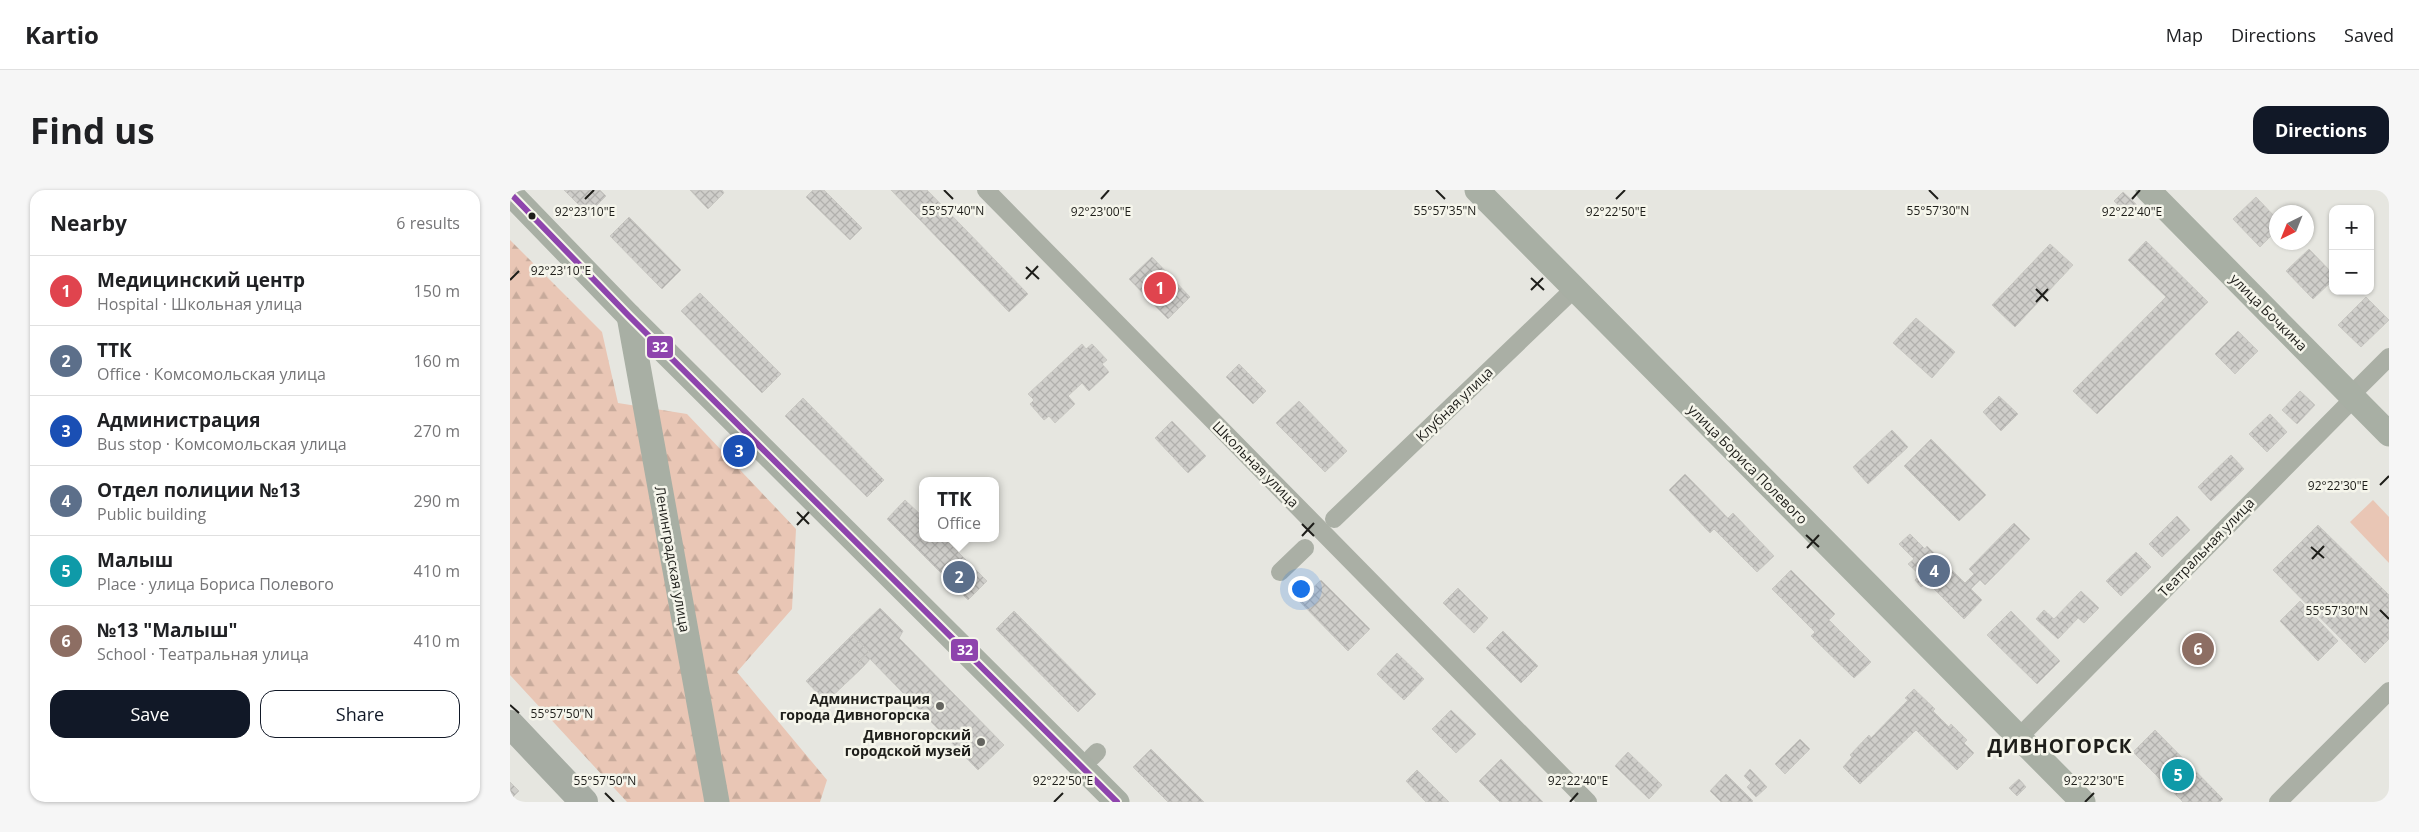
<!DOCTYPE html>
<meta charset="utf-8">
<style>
:root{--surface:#fff;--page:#f6f6f6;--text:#202124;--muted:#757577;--line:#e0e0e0;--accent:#111827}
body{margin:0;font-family:"Open Sans",sans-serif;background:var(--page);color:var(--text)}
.controls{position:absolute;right:15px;top:15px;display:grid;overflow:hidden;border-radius:10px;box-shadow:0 1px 4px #0004}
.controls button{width:45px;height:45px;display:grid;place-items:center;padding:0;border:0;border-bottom:1px solid var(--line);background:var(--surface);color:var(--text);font:25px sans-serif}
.compass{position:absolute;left:1759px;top:15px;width:45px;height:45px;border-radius:50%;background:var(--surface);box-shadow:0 1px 4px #0004;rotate:223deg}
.you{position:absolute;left:790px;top:398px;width:18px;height:18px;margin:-12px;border:4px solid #fff;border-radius:50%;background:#1a73e8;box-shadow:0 0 0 8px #1a73e833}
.badge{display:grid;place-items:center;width:32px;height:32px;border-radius:50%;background:var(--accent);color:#fff;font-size:16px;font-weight:700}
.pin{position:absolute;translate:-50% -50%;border:2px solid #fff;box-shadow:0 1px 5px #0006}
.popup{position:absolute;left:409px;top:287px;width:80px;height:65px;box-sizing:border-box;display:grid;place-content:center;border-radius:10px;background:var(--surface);filter:drop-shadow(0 1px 4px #0005);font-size:16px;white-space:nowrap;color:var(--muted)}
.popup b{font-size:19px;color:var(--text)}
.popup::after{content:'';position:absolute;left:50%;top:100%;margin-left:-10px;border:10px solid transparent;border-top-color:var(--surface)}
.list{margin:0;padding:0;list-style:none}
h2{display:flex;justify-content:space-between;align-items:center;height:65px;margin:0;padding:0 20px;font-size:21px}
h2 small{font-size:16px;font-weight:400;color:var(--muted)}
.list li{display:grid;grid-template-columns:32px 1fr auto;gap:15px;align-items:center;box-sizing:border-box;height:70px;padding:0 20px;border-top:1px solid var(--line)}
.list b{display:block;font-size:19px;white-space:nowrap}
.list p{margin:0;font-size:16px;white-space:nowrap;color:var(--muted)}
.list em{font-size:16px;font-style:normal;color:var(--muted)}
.actions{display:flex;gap:10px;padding:15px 20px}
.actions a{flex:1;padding:11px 0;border:1px solid var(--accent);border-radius:15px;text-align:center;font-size:18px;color:var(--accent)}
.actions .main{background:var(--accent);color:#fff}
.map{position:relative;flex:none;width:1879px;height:612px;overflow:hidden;border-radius:15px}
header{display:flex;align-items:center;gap:30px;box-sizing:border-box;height:70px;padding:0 25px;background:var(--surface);border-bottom:1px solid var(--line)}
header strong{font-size:24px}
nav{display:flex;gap:28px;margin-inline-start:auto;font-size:18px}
.intro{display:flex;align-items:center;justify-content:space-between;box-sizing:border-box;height:120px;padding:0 30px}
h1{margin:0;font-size:35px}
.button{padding:12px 22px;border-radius:15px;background:var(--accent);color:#fff;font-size:18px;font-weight:700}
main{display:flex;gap:30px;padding:0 30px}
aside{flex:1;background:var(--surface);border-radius:15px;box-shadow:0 1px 4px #0004}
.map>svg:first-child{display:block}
.forest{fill:url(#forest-firs)}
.pitch{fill:#e9c6b5}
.building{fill:url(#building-cross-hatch);stroke:#c9c8c3}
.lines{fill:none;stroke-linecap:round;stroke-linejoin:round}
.street{stroke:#aaafa5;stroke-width:18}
.secondary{stroke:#a8afa4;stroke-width:25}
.highway{stroke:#a6aca3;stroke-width:28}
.bus-1-casing{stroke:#f5f5eb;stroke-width:10}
.bus-1{stroke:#8e44ad;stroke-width:6}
.ticks{fill:none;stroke:#1e1e1a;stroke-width:2}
.bus-dot{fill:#1e1e1a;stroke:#f5f5eb;stroke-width:2}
.poi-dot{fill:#64645f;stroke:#f5f5eb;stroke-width:2}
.labels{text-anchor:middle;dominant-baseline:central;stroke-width:5;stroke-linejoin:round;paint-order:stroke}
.street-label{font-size:14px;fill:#1e1e1a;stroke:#f5f5eb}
.poi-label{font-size:14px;font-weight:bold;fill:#1e1e1a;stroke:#f5f5eb;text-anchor:end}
.district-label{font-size:19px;font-weight:bold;letter-spacing:1px;fill:#1e1e1a;stroke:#f5f5eb}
.ticks-label{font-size:12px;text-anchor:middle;fill:#1e1e1a;stroke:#f5f5eb;stroke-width:5;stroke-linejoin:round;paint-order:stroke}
.line-badge{stroke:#f5f5eb;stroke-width:2}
.badge-label{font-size:14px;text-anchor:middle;font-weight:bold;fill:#fff}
</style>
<header>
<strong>Kartio</strong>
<nav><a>Map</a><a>Directions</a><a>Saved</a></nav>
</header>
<div class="intro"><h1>Find us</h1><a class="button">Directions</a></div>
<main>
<aside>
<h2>Nearby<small>6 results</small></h2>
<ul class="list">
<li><span class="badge" style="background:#e0444e">1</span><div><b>Медицинский центр</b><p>Hospital · Школьная улица</p></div><em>150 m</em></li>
<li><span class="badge" style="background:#5c6f8a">2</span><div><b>ТТК</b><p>Office · Комсомольская улица</p></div><em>160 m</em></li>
<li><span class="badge" style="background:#1a4fb4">3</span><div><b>Администрация</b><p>Bus stop · Комсомольская улица</p></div><em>270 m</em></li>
<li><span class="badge" style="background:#5c6f8a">4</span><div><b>Отдел полиции №13</b><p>Public building</p></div><em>290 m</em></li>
<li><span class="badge" style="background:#0f9aa8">5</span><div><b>Малыш</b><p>Place · улица Бориса Полевого</p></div><em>410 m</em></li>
<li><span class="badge" style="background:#8d6e63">6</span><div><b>№13 &quot;Малыш&quot;</b><p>School · Театральная улица</p></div><em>410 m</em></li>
</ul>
<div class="actions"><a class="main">Save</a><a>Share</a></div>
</aside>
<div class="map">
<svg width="1879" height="612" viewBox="0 0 1879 612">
<defs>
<pattern id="forest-firs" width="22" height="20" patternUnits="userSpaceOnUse" patternTransform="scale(1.25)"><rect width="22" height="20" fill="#e9c6b5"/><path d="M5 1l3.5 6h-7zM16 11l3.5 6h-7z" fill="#c7aa9b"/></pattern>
<pattern id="building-cross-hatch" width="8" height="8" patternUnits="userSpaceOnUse" patternTransform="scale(1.25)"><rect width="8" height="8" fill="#cfceca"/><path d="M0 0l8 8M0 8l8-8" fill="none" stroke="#b1b0ad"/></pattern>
</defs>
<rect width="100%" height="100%" fill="#e6e6e0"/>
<!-- forest -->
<polygon class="forest" points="0,50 92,142 108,213 177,224 286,339 282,419 227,482 317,590 310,612 117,612 0,485"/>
<!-- pitch -->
<polygon class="pitch" points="1863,310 1879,327 1879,373 1840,332"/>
<!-- building -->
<g class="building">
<polygon points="54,0 90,0 96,6 78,24"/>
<polygon points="180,0 212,0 214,3 198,19"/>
<polygon points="303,0 314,0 352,38 340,50 296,7"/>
<polygon points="381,0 417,0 518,104 499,122"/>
<polygon points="1613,2 1627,15 1618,25 1604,11"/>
<polygon points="1746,7 1766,28 1766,41 1750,57 1723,29"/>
<polygon points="119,27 171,80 152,99 100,46"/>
<polygon points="1636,51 1698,112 1587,224 1563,201 1656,107 1618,70"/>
<polygon points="1540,54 1563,75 1505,137 1482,115"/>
<polygon points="1799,59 1823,84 1823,90 1803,109 1776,81"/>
<polygon points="642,67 680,107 658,129 619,89"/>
<polygon points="190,103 271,184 252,203 171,121"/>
<polygon points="1856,107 1879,130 1851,157 1828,135"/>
<polygon points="1406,128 1445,162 1422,188 1383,153"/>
<polygon points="1728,141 1748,161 1725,184 1705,164"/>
<polygon points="572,154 576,159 582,154 597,170 592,174 599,182 579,201 572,193 558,206 565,214 545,233 539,226 534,230 520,214 524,210 518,204"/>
<polygon points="729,174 756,201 743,214 716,187"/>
<polygon points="1790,201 1805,215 1787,234 1772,220"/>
<polygon points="1489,206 1508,224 1491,241 1473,222"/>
<polygon points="293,208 374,290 357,307 275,226"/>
<polygon points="789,211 837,261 815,282 766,233"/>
<polygon points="1760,224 1777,242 1757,262 1739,244"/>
<polygon points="662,231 696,266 678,283 645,248"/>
<polygon points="1382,240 1398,257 1358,294 1343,277"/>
<polygon points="1421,249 1476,305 1449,331 1394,276"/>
<polygon points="1721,265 1734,279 1701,311 1688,297"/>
<polygon points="1175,284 1218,328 1223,323 1264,366 1247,382 1204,339 1200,343 1159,300"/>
<polygon points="395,310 413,327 413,348 434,348 477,391 458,410 377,329"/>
<polygon points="1667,326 1680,340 1652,367 1639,354"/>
<polygon points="1504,333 1520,349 1475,395 1470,390 1461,399 1472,410 1454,429 1417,392 1411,397 1405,390 1410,385 1398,374 1404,369 1389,354 1400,344 1415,359 1417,356 1455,393 1464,384 1459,379"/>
<polygon points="1808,335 1879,405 1879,449 1855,473 1763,380"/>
<polygon points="1626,362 1641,377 1611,406 1596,391"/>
<polygon points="1281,380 1325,424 1319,430 1361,472 1344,488 1301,446 1305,442 1262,399"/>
<polygon points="811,390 860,439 838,461 789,411"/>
<polygon points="948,398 978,428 964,443 933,413"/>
<polygon points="1571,401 1589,418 1574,433 1568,428 1548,449 1526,429 1534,420 1544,429"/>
<polygon points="1790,411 1828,451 1808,471 1770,431"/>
<polygon points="370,418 393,441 389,448 494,555 468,580 360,469 353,477 348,472 359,462 342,445"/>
<polygon points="504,421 586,504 568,522 486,439"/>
<polygon points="1501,421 1550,471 1527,494 1477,445"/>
<polygon points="993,441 1028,476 1011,493 976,458"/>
<polygon points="342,445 359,462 348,472 353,477 316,512 296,491"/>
<polygon points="887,463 914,489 894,510 867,484"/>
<polygon points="1404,499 1425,519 1423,521 1439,537 1441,534 1457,550 1454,553 1464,563 1447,580 1406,540 1350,594 1333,577 1342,567 1340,565 1359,545 1361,548 1398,510 1395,508"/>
<polygon points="941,520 966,544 946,563 922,539"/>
<polygon points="1645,540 1713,609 1710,612 1673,612 1623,562"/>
<polygon points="1290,549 1300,559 1275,584 1265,574"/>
<polygon points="641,559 694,612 658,612 623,577"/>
<polygon points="1118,562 1152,595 1139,609 1105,576"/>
<polygon points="991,569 1033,612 990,612 969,591"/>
<polygon points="1240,579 1257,597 1246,607 1237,597 1241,593 1234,586"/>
<polygon points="907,580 939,612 916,612 896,591"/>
<polygon points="1216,584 1243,611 1242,612 1211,612 1200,601"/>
<polygon points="1509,589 1516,597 1507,606 1499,598"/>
<polygon points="0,592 9,601 0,610"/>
</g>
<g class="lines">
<!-- street -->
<g class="street">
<polyline points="476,0 1078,612"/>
<polyline points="824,329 1065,98"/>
<polyline points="770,382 795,358"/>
<polyline points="1509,547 1844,208 1841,205 1879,167"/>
<polyline points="582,567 587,562"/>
<polyline points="1768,612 1879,501"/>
</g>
<!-- secondary -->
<g class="secondary">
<polyline points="967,0 1573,612"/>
<polyline points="1638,0 1879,244"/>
<polyline points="0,3 119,126 607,612"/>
<polyline points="119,126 207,612"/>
</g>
<!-- highway -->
<polyline class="highway" points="0,534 74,612"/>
<!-- bus-1 casing -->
<g class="bus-1-casing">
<polyline id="bus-1" points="0,3 119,126 607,612"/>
</g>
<!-- bus-1 -->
<use href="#bus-1" class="bus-1"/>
</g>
<!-- ticks -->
<path class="ticks" d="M 434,0 L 443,9M 926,0 L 935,9M 1419,0 L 1428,9M 75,9 L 84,0M 591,9 L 599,0M 1106,9 L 1115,0M 1622,9 L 1630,0M 516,77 L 529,89M 1021,88 L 1034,100M 516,89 L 528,76M 0,90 L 9,81M 1526,99 L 1538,111M 1021,100 L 1033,88M 1526,112 L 1538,99M 1870,295 L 1879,286M 287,322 L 299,334M 792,334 L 804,346M 287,335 L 299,322M 1296,345 L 1309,357M 792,346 L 804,333M 1801,357 L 1814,368M 1297,358 L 1309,345M 1802,369 L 1814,356M 1870,420 L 1879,429M 0,515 L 9,523M 95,603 L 104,612M 544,612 L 553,603M 1060,612 L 1068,603M 1575,612 L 1584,603"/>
<!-- markers -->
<circle class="bus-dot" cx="22" cy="26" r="4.5"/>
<g class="poi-dot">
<circle cx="430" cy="516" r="5"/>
<circle cx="471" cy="552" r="5"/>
</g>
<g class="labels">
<!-- street labels -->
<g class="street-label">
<text transform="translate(1759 122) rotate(45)">улица Бочкина</text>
<text transform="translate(944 214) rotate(-44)">Клубная улица</text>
<text transform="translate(746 274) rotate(45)">Школьная улица</text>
<text transform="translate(1238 274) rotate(45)">улица Бориса Полевого</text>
<text transform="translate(1696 357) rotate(-46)">Театральная улица</text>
<text transform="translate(163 369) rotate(80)">Ленинградская улица</text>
</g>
<!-- poi labels -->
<g class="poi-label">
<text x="420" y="508">Администрация<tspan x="420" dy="16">города Дивногорска</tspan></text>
<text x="461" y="544">Дивногорский<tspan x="461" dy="16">городской музей</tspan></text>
</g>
<!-- district labels -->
<g class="district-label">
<text x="1550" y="556">ДИВНОГОРСК</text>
</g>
</g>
<g class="ticks-label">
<text x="443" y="25">55°57'40"N</text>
<text x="935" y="25">55°57'35"N</text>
<text x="1428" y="25">55°57'30"N</text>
<text x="75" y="26">92°23'10"E</text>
<text x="1622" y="26">92°22'40"E</text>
<text x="591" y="26">92°23'00"E</text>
<text x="1106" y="26">92°22'50"E</text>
<text x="51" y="85">92°23'10"E</text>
<text x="1828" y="300">92°22'30"E</text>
<text x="1827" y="425">55°57'30"N</text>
<text x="52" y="528">55°57'50"N</text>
<text x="553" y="595">92°22'50"E</text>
<text x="1068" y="595">92°22'40"E</text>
<text x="1584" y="595">92°22'30"E</text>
<text x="95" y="595">55°57'50"N</text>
</g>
<g class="line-badge">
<rect x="136" y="145" width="28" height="24" rx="5" fill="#8e44ad"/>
<rect x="440" y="448" width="29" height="24" rx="5" fill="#8e44ad"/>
</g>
<g class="badge-label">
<text x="150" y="162">32</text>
<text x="455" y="465">32</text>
</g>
</svg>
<div class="controls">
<button>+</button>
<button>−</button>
</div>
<svg class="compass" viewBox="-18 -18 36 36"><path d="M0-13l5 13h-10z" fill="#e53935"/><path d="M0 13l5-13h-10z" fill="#757577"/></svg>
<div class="you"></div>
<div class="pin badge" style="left:650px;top:98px;background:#e0444e">1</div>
<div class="pin badge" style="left:449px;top:387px;background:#5c6f8a">2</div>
<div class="popup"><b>ТТК</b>Office</div>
<div class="pin badge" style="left:229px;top:261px;background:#1a4fb4">3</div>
<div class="pin badge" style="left:1424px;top:381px;background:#5c6f8a">4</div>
<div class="pin badge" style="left:1668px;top:585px;background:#0f9aa8">5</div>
<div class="pin badge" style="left:1688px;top:459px;background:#8d6e63">6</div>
</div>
</main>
